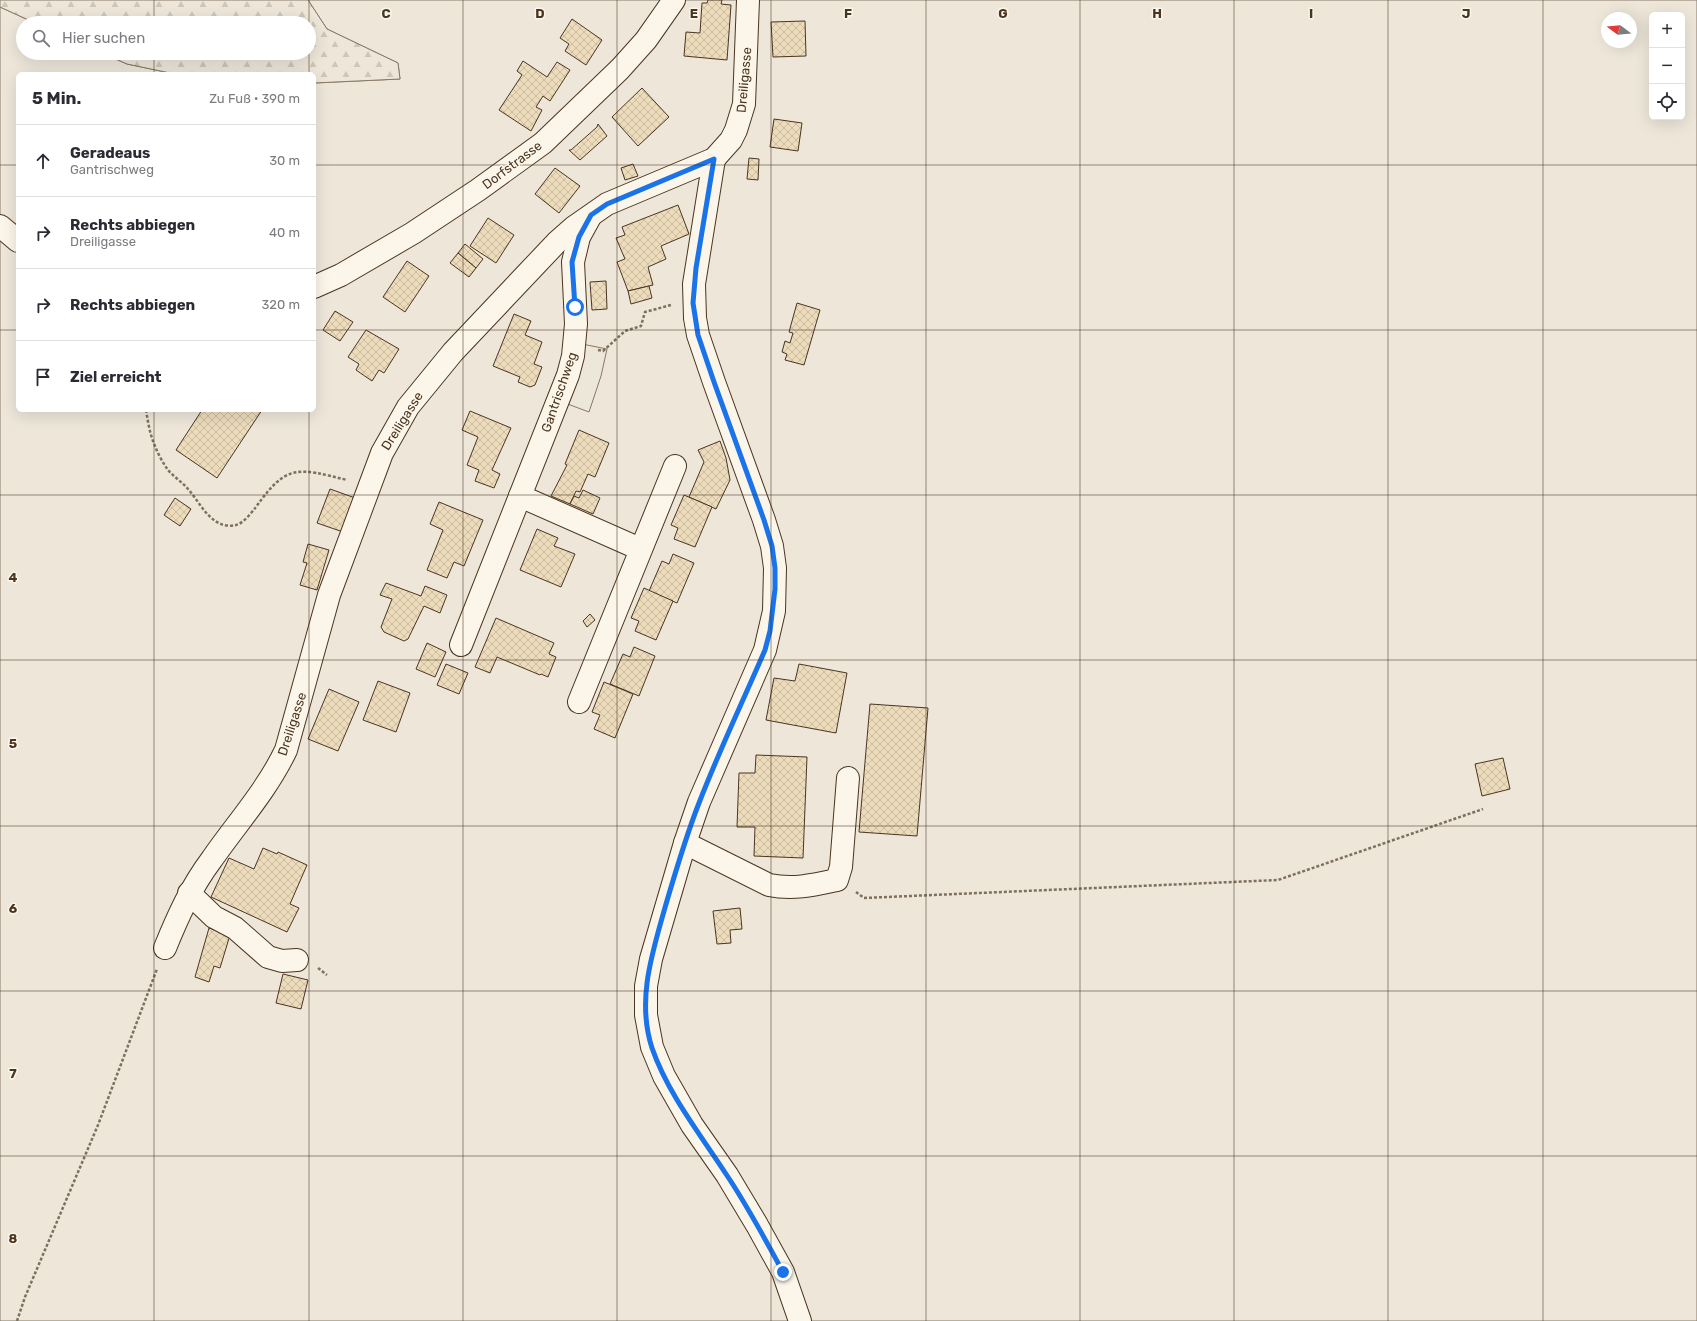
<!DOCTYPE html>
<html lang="de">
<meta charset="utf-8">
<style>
:root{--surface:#fff;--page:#f2f2f3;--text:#2b2b33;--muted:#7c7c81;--line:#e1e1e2}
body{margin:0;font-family:Rubik,sans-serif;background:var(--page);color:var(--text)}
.controls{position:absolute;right:12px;top:12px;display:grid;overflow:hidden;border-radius:6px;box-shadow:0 4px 16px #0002}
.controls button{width:36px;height:36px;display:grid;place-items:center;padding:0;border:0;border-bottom:1px solid var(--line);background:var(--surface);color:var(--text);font:20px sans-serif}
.compass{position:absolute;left:1601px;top:12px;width:36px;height:36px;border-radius:50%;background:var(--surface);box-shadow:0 4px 16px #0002;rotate:286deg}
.stop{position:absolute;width:12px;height:12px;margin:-9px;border:3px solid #1a73e8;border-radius:50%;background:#fff}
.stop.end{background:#1a73e8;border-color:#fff;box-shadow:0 1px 4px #0008}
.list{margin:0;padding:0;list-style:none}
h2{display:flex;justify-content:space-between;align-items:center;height:52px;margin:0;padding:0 16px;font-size:17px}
h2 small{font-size:13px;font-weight:400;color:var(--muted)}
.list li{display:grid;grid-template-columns:26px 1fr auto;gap:12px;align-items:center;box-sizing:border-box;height:72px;padding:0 16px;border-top:1px solid var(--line)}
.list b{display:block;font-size:15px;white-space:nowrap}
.list p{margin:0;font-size:13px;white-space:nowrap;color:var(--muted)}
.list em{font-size:13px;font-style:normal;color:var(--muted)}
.icon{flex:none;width:22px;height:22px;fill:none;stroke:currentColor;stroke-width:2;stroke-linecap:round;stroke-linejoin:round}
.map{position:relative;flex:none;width:1697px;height:1321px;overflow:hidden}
.search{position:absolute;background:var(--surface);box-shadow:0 4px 16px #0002;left:16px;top:16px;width:300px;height:44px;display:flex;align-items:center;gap:10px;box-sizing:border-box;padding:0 14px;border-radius:22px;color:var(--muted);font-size:15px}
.panel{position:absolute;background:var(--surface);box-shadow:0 4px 16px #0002;left:16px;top:72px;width:300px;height:340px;border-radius:6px}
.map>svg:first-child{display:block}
.green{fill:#ede6d9;stroke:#887966;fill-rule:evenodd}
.forest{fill:url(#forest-firs);stroke:#887966}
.parking{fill:#ede7d9;stroke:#887966}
.building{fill:url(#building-cross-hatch);stroke:#4a3520}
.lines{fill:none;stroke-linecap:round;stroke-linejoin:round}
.minor-casing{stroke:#4a3520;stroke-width:24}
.path{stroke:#7f6f5c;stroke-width:2.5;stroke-dasharray:3 2;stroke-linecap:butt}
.minor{stroke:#fbf6e9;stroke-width:22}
.route{stroke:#1a73e8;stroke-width:5}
.grid{fill:none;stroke:#4a3520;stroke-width:1;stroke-opacity:0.55}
.labels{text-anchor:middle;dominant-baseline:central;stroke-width:3;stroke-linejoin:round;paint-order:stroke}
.street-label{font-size:13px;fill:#4a3520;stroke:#fbf6e9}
.grid-label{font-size:13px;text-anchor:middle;font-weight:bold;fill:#4a3520;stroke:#fbf6e9;stroke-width:3;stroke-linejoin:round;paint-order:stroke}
</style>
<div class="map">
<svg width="1697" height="1321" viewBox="0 0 1697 1321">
<defs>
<pattern id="forest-firs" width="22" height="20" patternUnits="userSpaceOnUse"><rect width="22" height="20" fill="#ede6d9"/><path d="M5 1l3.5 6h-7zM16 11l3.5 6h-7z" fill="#cdc6ba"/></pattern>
<pattern id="building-cross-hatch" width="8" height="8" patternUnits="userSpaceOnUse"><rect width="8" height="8" fill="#ecdcbc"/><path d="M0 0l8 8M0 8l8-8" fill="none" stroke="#ccbda1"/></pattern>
</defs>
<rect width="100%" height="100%" fill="#fbf6e9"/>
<!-- green -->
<path class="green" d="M 308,0 L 1697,0 L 1697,1321 L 0,1321 L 0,7 L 35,23 L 23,23 L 23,53 L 102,53 L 127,64 L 175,74 L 18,74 L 18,410 L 314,410 L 314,83 L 400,79 L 398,63 L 327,29 ZM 1652,15 L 1682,15 L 1682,117 L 1652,117 ZM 1607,18 L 1631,18 L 1631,42 L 1607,42 Z"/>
<!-- forest -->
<polygon class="forest" points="0,0 308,0 327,29 398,63 400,79 314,83 314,74 175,74 127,64 102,53 309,53 309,23 35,23 0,7"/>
<!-- parking -->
<polygon class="parking" points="582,344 607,349 601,376 589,412 565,403"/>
<!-- building -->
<g class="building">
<polygon points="708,0 722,0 721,4 731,5 727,60 684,56 686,32 700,33 702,3 707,3"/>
<polygon points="572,19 602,40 586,65 565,51 569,44 560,38"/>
<polygon points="805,21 806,56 773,57 771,22"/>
<polygon points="523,61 547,77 557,62 570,70 550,101 543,96 536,107 542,110 531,131 499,110 522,75 517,71"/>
<polygon points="642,88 669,117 638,146 612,117"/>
<polygon points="774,119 802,123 798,151 770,147"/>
<polygon points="598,124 607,136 580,160 569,150 571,150 597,127"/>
<polygon points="749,158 759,159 758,180 747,179"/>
<polygon points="633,164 638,176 625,180 621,168"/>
<polygon points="555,168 580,186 559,213 535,194"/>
<polygon points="678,205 689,234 661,246 666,259 648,267 653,285 628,291 617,262 625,259 616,238 625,235 622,227"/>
<polygon points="488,218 514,235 496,263 470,246"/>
<polygon points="465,244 483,259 476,268 458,253"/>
<polygon points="458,253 476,268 469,277 450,263"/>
<polygon points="407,261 429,276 405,312 383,297"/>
<polygon points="606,281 607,309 592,310 590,282"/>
<polygon points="649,286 652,298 631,304 628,291"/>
<polygon points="797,303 820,310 804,365 785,360 787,354 782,352 785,341 790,343 793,333 789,332"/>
<polygon points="335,311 353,322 340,341 323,330"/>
<polygon points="514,314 531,321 525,335 542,342 534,364 542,367 535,385 530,387 518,382 520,377 493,366"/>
<polygon points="366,330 399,349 384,373 379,370 372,381 356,370 359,364 348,357"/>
<polygon points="202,410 262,410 217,478 176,450"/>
<polygon points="470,411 511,428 492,470 500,474 494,488 475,481 479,470 467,465 478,437 462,430"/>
<polygon points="579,430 609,443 595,477 588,474 580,492 576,491 570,504 551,496 567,465 565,464"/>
<polygon points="720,441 726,458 730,480 716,509 689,497 704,462 698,450"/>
<polygon points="330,489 358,499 346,533 317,523"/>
<polygon points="583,490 600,498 593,514 570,504 574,496 579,498"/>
<polygon points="684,495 712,507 695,547 674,539 678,528 671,525"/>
<polygon points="175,498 191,509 180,526 164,515"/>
<polygon points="439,502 483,520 464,566 454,562 447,578 427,570 443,530 430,524"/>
<polygon points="537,529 558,538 554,546 575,554 561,587 520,570"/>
<polygon points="308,544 329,550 317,590 300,585 307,563 303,562"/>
<polygon points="673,554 694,563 677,603 649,591 662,561 669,564"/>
<polygon points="386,583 421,596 425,586 447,595 440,613 424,606 408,639 404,641 384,632 381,627 392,599 380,595"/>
<polygon points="644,588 673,601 656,640 635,631 639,621 631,618"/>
<polygon points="590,614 595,620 587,627 583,621"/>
<polygon points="496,618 554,643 549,654 556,657 548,677 541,674 540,675 497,657 490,673 475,667"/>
<polygon points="427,643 446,652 435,677 416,669"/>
<polygon points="634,647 655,656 639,696 610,684 623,654 630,657"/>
<polygon points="446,664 468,673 459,694 437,685"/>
<polygon points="799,664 847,673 836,733 766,720 774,678 795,681"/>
<polygon points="378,681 410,693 396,732 363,720"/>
<polygon points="604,682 633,694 615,738 594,729 600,715 592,712"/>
<polygon points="329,689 359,702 338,751 308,739"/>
<polygon points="870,704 928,708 917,836 859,832"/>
<polygon points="756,755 807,757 803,858 754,856 755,827 737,827 739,773 755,773"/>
<polygon points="1503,758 1510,789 1482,796 1475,764"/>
<polygon points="263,848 277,854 278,852 307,865 290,904 299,908 287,932 211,897 229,858 254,869"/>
<polygon points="740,908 742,929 730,930 731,943 717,944 713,911"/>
<polygon points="209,928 230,935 220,968 214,966 209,982 195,977"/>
<polygon points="283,974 308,980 301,1009 276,1003"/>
</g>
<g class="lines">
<!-- minor casing -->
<g class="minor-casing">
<g id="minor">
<polyline points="714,159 694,284 695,318 698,335 714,382 764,520 772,546 775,568 774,611 765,650 699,802 685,843 651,959 646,986 646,1015 652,1047 664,1076 692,1125 727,1175 757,1225 783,1272 800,1321"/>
<polyline points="0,226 18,241"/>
<polyline points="314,287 341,275 413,233 478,190 543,143 620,69 646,40 674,0"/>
<polyline points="520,496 640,549"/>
<polyline points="461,645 568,375 573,356 576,324 573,262 579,237 590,217"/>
<polyline points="579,702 675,466"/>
<path d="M 685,843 L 769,885 C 793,890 814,885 837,880 L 841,867 L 848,778"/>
<polyline points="189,893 214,917 235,928 268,957 282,961 297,960"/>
<path d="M 165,948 C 178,916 191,887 212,859 C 237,823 267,790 286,750 L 329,595 L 382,453 L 408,407 L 453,352 L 557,242 L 574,227 L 607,204 L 714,159 L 731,140 L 736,130 L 744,104 L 748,0"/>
</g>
</g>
<!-- path -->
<g class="path">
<polyline points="598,350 603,351 625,331 641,326 645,312 671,305"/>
<path d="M 146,410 C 148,422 150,435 155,446 C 158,454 163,463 168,470 C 174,477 182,482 188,489 C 198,500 206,518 221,524 C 225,526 231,526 236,525 C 244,523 251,513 256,507 C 287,463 298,468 347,480"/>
<polyline points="856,892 864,898 1278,880 1483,809"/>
<polyline points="318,968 327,975"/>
<polyline points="17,1321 25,1297 98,1125 157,969"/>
</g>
<!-- minor -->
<use href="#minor" class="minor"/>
</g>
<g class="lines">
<!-- route -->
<path class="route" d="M 575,307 L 572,262 L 579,237 L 591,215 L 607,204 L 714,159 L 696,268 L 693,303 L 698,335 L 714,382 L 764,520 L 772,546 L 775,568 L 775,589 L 770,631 L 765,650 C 743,701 719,751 699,803 C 686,836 676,870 666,904 C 653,951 636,999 652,1048 C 668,1094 700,1134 726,1174 C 747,1205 765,1239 783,1272"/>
</g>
<!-- grid -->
<path class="grid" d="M 154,0 L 154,23M 309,0 L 309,23M 463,0 L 463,1321M 617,0 L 617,1321M 771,0 L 771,1321M 926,0 L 926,1321M 1080,0 L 1080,1321M 1234,0 L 1234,1321M 1388,0 L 1388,1321M 1543,0 L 1543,1321M 154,53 L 154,74M 309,53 L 309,74M 0,165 L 18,165M 314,165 L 1697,165M 0,330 L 18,330M 314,330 L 1697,330M 154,410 L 154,1321M 309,410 L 309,1321M 0,495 L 1697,495M 0,660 L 1697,660M 0,826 L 1697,826M 0,991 L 1697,991M 0,1156 L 1697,1156"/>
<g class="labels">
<!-- street labels -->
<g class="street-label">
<text transform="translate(744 80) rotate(-85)">Dreiligasse</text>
<text transform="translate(512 165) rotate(-37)">Dorfstrasse</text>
<text transform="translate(559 392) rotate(-71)">Gantrischweg</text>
<text transform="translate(402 421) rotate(-58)">Dreiligasse</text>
<text transform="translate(292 724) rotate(-72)">Dreiligasse</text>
</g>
</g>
<g class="grid-label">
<text x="386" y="18">C</text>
<text x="540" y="18">D</text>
<text x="694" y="18">E</text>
<text x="848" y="18">F</text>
<text x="1003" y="18">G</text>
<text x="1157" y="18">H</text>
<text x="1311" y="18">I</text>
<text x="1466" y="18">J</text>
<text x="13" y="582">4</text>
<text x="13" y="748">5</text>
<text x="13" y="913">6</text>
<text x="13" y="1078">7</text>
<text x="13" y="1243">8</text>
</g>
</svg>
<div class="controls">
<button>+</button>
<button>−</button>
<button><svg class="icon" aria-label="locate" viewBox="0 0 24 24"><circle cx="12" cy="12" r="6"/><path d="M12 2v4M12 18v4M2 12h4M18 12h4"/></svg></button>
</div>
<svg class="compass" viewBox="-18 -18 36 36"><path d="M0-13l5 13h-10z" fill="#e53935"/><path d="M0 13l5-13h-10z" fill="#7c7c81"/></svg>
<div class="stop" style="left:575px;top:307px"></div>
<div class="stop end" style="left:783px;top:1272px"></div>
<div class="search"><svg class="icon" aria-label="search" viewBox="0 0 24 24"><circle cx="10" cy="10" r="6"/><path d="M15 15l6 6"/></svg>Hier suchen</div>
<section class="panel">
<h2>5 Min.<small>Zu Fuß · 390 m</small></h2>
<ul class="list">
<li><svg class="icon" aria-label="ahead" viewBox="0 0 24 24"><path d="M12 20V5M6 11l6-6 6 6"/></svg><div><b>Geradeaus</b><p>Gantrischweg</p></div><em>30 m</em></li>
<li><svg class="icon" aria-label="right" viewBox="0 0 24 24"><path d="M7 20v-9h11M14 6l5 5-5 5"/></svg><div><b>Rechts abbiegen</b><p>Dreiligasse</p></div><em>40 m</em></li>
<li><svg class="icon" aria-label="right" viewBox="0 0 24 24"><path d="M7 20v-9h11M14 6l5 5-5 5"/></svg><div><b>Rechts abbiegen</b></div><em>320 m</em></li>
<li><svg class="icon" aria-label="arrive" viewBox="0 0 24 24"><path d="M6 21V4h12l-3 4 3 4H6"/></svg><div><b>Ziel erreicht</b></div></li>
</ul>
</section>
</div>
